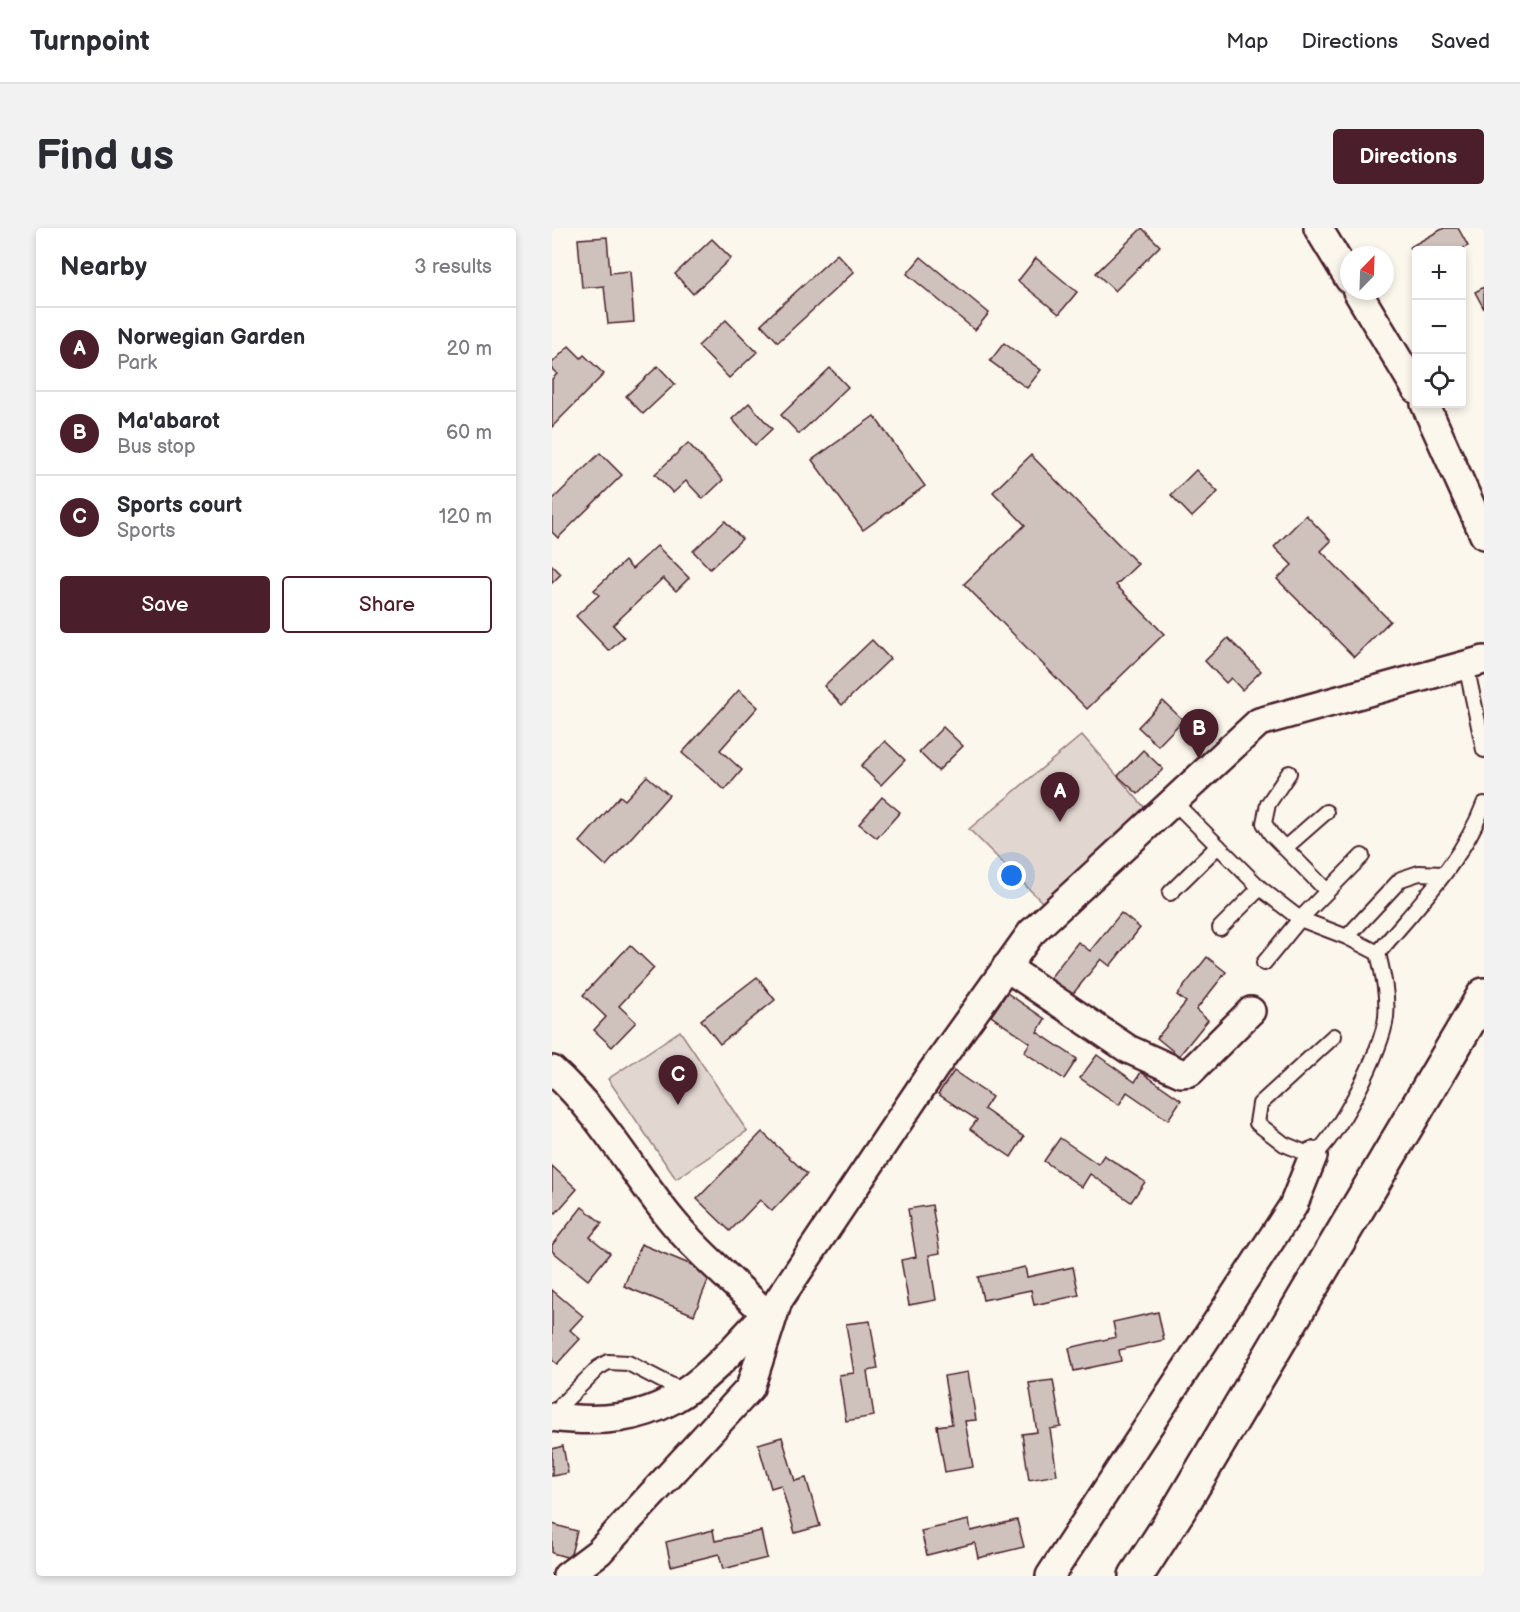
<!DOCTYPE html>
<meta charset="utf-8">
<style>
:root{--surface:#fff;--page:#f2f2f3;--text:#2b2b33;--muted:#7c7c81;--line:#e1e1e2;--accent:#4a1f2b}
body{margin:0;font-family:"Balsamiq Sans",sans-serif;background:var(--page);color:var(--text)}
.controls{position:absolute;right:18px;top:18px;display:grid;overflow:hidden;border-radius:6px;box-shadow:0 3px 9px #0003}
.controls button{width:54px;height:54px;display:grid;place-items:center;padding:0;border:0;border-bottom:2px solid var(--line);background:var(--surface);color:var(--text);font:30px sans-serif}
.compass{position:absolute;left:788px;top:18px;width:54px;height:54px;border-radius:50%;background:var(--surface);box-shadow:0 3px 9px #0003;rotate:23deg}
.you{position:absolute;left:460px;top:648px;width:21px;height:21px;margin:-15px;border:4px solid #fff;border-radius:50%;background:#1a73e8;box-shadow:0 0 0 9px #1a73e833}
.badge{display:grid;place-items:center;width:39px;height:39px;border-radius:50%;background:var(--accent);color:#fff;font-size:20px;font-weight:700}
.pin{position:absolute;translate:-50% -50px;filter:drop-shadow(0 2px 3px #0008)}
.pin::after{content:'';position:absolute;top:32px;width:21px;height:18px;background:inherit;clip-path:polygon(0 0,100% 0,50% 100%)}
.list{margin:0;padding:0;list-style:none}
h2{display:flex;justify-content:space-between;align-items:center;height:78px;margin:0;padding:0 24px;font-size:26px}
h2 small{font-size:20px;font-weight:400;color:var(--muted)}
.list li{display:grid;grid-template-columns:39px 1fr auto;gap:18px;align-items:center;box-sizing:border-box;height:84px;padding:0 24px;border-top:2px solid var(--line)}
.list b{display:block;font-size:22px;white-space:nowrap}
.list p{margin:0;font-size:20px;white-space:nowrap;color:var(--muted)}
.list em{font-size:20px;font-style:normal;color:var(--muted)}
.actions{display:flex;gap:12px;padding:18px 24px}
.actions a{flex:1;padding:14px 0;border:2px solid var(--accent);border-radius:6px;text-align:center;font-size:21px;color:var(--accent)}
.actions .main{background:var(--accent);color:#fff}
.icon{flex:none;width:33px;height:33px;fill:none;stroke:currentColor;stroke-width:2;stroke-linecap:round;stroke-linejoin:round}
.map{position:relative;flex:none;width:932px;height:1348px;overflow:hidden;border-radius:6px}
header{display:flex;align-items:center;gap:36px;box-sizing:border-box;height:84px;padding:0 30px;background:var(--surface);border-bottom:2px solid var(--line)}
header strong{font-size:28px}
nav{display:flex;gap:33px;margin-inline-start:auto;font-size:21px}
.intro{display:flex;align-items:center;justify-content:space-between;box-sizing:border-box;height:144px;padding:0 36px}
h1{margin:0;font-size:42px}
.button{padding:15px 27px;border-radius:6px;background:var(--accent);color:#fff;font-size:21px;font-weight:700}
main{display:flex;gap:36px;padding:0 36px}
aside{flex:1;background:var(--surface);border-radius:6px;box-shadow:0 3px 9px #0003}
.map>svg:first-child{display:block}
.green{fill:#e2d7d0;stroke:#967b7e;stroke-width:1.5}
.building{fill:#cfc2bc;stroke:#4a1f2b;stroke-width:1.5}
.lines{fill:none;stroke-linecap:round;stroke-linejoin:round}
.lane-casing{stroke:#4a1f2b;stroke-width:18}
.street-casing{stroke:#4a1f2b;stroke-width:32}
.secondary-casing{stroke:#4a1f2b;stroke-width:38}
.lane{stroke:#fbf7ec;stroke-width:14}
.street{stroke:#fbf7ec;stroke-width:27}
.secondary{stroke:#fbf7ec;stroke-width:33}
</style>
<header>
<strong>Turnpoint</strong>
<nav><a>Map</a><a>Directions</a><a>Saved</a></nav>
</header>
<div class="intro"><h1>Find us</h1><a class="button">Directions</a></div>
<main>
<aside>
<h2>Nearby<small>3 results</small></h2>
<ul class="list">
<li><span class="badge">A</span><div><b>Norwegian Garden</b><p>Park</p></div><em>20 m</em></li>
<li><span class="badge">B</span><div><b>Ma'abarot</b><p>Bus stop</p></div><em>60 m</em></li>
<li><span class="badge">C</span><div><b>Sports court</b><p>Sports</p></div><em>120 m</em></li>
</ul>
<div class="actions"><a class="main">Save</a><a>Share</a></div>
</aside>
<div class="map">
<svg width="932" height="1348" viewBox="0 0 932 1348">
<rect width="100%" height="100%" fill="#fbf7ec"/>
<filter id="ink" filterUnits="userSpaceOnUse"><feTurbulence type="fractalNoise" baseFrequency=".0167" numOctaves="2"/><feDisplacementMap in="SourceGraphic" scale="12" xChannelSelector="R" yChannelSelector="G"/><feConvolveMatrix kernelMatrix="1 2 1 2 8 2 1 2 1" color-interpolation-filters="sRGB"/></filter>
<g filter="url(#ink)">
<!-- green -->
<g class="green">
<polygon points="530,507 599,587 497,681 417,601"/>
<polygon points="128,803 195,903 124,951 56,851"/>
</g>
<!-- building -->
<g class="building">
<polygon points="590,0 608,18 563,63 544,45"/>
<polygon points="892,0 906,0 916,18 907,22 864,22 864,30 858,19"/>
<polygon points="55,9 58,45 78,43 82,94 56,96 52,58 30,60 26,11"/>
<polygon points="160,11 179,30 141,66 123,46"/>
<polygon points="285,26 302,44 226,114 209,96"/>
<polygon points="369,29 437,85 423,102 355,46"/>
<polygon points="484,30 525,64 507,86 466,53"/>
<polygon points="932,59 932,81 923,64"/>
<polygon points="174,92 205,124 177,150 146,118"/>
<polygon points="452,115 489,142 475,160 438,133"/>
<polygon points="17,118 29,130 32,127 52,146 0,199 0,151 5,146 0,141 0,135"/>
<polygon points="106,138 123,156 91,186 74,168"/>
<polygon points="278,140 296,159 247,206 229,187"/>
<polygon points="197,175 220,201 203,217 180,191"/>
<polygon points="322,188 373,258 311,302 260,232"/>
<polygon points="136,215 171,252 151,271 134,253 121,265 103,246"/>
<polygon points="48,225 70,247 6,310 0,304 0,272"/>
<polygon points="479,227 586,336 564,357 612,406 535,481 412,356 473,297 441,264"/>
<polygon points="644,242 666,264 640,289 619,267"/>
<polygon points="754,287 779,313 769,323 838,393 802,429 725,351 740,337 722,319"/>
<polygon points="173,293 190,311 158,341 141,323"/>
<polygon points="105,318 137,350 124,363 111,350 61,397 72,409 57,423 24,388 47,367 42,362 73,333 80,341"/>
<polygon points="0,337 9,346 0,355"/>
<polygon points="676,410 709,443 690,462 679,450 674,455 653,433"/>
<polygon points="320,412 338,431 290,477 272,458"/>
<polygon points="187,462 206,479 168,522 190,542 173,562 130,525"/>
<polygon points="611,473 631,492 606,518 586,499"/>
<polygon points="391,499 411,518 386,543 367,524"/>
<polygon points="333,513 353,532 329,557 309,538"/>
<polygon points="591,522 611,541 586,566 566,548"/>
<polygon points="95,548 117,567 54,638 28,614 68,568 73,572"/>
<polygon points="330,569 348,584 325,610 307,596"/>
<polygon points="569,685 588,700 558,738 549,731 520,767 498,750 526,714 538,723"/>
<polygon points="78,717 102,740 67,778 84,794 60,819 42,802 54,789 31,767"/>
<polygon points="655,729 674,744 644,782 656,792 627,828 605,810 634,774 625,767"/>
<polygon points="205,749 223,772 168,816 149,792"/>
<polygon points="455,765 493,791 485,804 525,831 512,851 472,824 478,815 439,788"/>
<polygon points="545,827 583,854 589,844 629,872 616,892 575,864 567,877 528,850"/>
<polygon points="402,843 440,869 432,881 472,909 459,929 418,901 425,892 386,866"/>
<polygon points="210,904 255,946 220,983 208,972 178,1003 145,971"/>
<polygon points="508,910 546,936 552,927 593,954 579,974 538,946 530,959 492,933"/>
<polygon points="0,938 25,961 4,985 0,982"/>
<polygon points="380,977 388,1025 377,1027 384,1072 357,1077 349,1032 364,1029 356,981"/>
<polygon points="30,979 50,995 38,1009 58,1025 36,1052 0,1023 0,1017"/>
<polygon points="89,1016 159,1045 142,1087 72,1058"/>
<polygon points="473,1039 475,1049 521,1039 527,1067 482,1077 479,1062 431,1072 426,1049"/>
<polygon points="0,1062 31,1088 18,1102 28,1111 5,1136 0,1132"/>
<polygon points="606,1084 612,1112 567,1122 569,1133 522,1143 517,1120 564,1109 561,1094"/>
<polygon points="318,1093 326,1141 315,1143 322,1188 294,1193 287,1147 302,1145 294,1096"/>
<polygon points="416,1144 424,1192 413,1193 421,1239 393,1244 385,1198 400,1196 392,1148"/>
<polygon points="501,1152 509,1199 498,1201 505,1247 477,1252 470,1206 485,1204 477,1155"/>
<polygon points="230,1209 243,1253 254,1250 268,1298 243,1305 229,1257 219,1260 206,1216"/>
<polygon points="11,1218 16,1245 0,1248 0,1221"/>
<polygon points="417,1292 419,1303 465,1292 472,1319 426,1330 423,1315 375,1327 369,1303"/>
<polygon points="0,1296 25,1303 18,1330 0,1325"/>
<polygon points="161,1302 163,1313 209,1303 215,1330 171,1341 167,1326 119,1338 114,1314"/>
</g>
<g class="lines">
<!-- lane casing -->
<g class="lane-casing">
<g id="lane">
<polyline points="914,437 932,522"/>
<polyline points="737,545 716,576 712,595 719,606 775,663"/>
<path d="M 621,573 L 708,660 L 748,691 L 795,709 L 826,725 C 831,746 836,768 834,789 C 831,821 786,909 761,928 L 732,916 L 705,895 L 708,876 L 782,808"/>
<polyline points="733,620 774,584"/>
<polyline points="618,665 666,618"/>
<polyline points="668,700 708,660"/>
<polyline points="795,709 849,651 867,645 891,646"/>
<path d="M 826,725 C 864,679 911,633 932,576"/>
<polyline points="712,735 748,691 810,628"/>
<polyline points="5,1189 10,1176 46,1140 56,1134 76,1135 134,1165"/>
</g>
</g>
<!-- street casing -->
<g class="street-casing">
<g id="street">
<polyline points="766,0 797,51"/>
<polyline points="805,63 864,161"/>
<polyline points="873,176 932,307"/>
<polyline points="454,739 576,821 629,845 638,844 699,783"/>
<path d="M 0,842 C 47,884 78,940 117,989 C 145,1024 182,1054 214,1086"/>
<path d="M 0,1189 C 115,1203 148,1157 219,1080"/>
<polyline points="15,1348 47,1324 198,1160 226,1073 381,842 479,705 707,494 932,432"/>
<polyline points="498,1348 741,978 761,928"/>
</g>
</g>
<!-- secondary casing -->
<g class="secondary-casing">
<polyline id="secondary" points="584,1348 628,1280 932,767"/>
</g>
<!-- lane -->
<use href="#lane" class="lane"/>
<!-- street -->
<use href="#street" class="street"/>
<!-- secondary -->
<use href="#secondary" class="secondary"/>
</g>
</g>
</svg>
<div class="controls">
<button>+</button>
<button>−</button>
<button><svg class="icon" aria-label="locate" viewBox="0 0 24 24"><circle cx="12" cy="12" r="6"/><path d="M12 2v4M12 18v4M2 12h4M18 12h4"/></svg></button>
</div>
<svg class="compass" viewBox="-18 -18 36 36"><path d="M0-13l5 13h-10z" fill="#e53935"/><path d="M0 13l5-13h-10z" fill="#7c7c81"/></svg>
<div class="you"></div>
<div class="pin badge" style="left:508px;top:594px">A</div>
<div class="pin badge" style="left:647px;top:531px">B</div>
<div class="pin badge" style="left:126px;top:877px">C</div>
</div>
</main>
